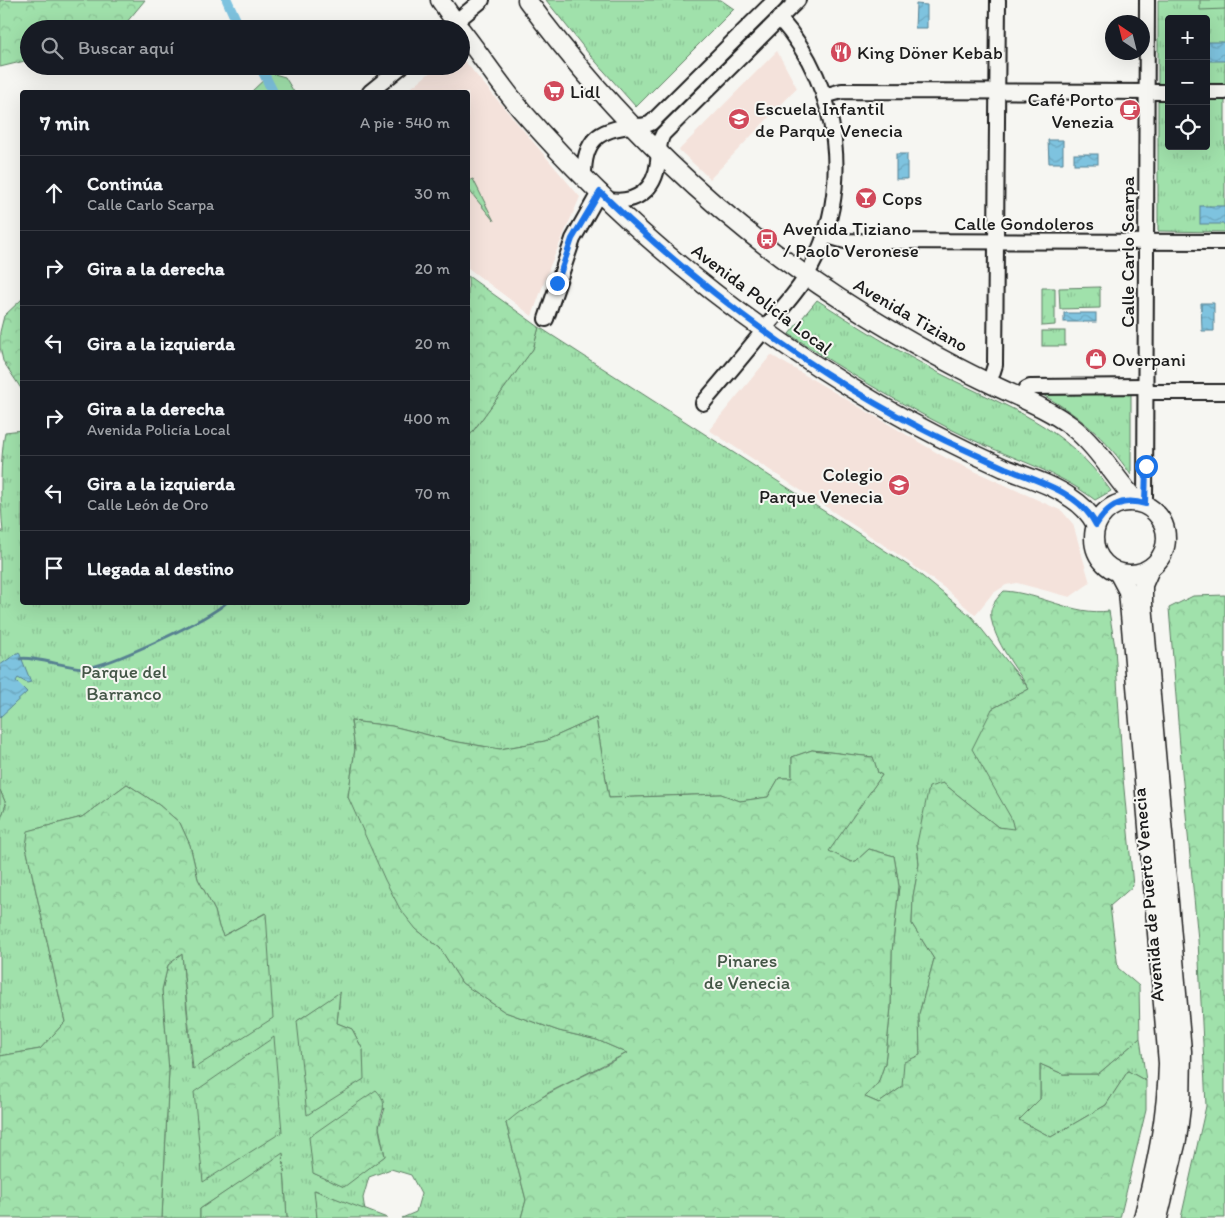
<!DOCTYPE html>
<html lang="es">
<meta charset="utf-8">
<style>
:root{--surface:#171b24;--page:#20242c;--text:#f1f3f6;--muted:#9ea1a6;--line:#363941}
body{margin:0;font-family:Itim,sans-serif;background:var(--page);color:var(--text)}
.controls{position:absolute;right:15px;top:15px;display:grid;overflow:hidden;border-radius:5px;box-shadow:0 5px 20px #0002}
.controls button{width:45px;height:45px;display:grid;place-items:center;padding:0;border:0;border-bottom:1px solid var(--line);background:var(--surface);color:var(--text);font:25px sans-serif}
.compass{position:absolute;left:1105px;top:15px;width:45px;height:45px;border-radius:50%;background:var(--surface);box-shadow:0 5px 20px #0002;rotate:325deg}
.stop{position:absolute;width:15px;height:15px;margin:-11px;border:4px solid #1a73e8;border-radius:50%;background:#fff}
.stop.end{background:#1a73e8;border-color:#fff;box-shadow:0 1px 5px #0008}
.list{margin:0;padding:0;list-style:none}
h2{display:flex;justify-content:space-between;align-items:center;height:65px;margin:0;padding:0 20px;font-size:21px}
h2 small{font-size:16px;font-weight:400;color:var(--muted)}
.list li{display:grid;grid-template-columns:32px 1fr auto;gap:15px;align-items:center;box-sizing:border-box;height:75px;padding:0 20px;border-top:1px solid var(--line)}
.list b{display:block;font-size:19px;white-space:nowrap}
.list p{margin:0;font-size:16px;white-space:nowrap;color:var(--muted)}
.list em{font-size:16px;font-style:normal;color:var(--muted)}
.icon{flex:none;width:28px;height:28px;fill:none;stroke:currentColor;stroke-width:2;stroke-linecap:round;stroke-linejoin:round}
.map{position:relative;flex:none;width:1225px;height:1218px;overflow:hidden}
.search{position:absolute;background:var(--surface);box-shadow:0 5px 20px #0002;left:20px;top:20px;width:450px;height:55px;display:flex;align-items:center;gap:12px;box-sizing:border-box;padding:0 18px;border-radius:28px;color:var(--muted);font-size:19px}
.panel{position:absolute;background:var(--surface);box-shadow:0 5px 20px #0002;left:20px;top:90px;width:450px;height:515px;border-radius:5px}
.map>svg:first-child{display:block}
.built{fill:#f4e2db}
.grass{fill:url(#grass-tufts);stroke:#5e7e64;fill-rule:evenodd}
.forest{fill:url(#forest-crowns);stroke:#5e7e64}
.pitch{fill:#a0e1ab;stroke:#5e7e64}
.water{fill:url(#water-waves);stroke:#578091}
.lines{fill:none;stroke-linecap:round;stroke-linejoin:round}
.stream{stroke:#578091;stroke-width:3}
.canal{stroke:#7ec3df;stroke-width:10}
.minor-casing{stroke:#1c1c1c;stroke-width:18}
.major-casing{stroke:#1c1c1c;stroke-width:21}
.minor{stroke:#f6f6f2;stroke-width:14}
.major{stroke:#f6f6f2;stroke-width:18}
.route{stroke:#1a73e8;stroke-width:6}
.labels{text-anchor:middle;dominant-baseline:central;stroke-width:4;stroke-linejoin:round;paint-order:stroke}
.poi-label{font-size:19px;fill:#1c1c1c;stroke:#f6f6f2;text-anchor:start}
.street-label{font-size:19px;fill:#1c1c1c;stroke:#f6f6f2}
.park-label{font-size:19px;fill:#445747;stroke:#f6f6f2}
</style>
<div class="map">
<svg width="1225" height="1218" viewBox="0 0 1225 1218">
<defs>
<pattern id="grass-tufts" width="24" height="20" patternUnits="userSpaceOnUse" patternTransform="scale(1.25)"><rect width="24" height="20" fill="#a0e1ab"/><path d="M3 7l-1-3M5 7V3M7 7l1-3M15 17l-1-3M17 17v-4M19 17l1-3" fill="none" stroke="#89c093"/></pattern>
<pattern id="forest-crowns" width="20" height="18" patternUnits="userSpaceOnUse" patternTransform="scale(1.25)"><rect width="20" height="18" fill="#a0e1ab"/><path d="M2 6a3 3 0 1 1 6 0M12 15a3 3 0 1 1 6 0" fill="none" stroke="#89c093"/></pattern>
<pattern id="water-waves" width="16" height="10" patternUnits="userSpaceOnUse" patternTransform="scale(1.25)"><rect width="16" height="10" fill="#7ec3df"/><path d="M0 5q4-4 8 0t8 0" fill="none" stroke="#6ca7bf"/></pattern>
</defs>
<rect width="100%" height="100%" fill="#f6f6f2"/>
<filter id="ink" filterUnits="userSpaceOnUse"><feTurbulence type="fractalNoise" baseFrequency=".02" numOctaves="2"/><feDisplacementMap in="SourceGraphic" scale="10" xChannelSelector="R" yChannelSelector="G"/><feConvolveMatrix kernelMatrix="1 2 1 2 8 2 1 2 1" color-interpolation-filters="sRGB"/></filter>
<g filter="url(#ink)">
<!-- built -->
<g class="built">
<polygon points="777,51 797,88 710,179 679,150"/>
<polygon points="461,57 580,197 550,266 532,316 468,268 468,92 406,92 438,66 461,66"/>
<polygon points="771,355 946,458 1062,511 1073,524 1090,583 1070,597 1017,583 1006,585 992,594 975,615 947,590 899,555 709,430"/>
</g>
<!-- grass -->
<g class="grass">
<polygon points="546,0 721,0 734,9 636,107 589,54"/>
<path d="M 1158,0 L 1225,0 L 1225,232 L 1158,231 ZM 1169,19 L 1206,19 L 1206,146 L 1169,146 Z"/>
<polygon points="473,179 494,221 468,189 468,181"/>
<polygon points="1100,287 1100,308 1060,309 1059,288"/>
<polygon points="1042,288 1055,288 1055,325 1042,326"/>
<path d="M 817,300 C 857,326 898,351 941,374 C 1011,410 1063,423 1111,491 L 1095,500 C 1059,472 1014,459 973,440 C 908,409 848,373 789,334 Z"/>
<path d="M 539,327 L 912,568 L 972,617 L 1029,689 L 992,709 L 1014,830 L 998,827 L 943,783 L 917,843 L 919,864 L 913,897 L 912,924 L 934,959 L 919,1014 L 920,1055 L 902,1087 L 879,1103 L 865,1097 L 878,1083 L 885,1063 L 891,1007 L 892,952 L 899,886 L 894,856 L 869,849 L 856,861 L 851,862 L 828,851 L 882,775 L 878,773 L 873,757 L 812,750 L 792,757 L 792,778 L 779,778 L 768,797 L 740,801 L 721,794 L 609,798 L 596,718 L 545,741 L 500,749 L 452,741 L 392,726 L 351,721 L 355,749 L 348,797 L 416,929 L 440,948 L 462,983 L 505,1012 L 559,1031 L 597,1040 L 627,1053 L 548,1093 L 506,1123 L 526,1200 L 521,1218 L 402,1218 L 416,1212 L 421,1194 L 411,1175 L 391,1169 L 369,1177 L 363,1198 L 365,1211 L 315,1190 L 317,1218 L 287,1218 L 283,1154 L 200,1209 L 200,1218 L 162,1218 L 169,1070 L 162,990 L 168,965 L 182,954 L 192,1069 L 265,913 L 223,936 L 219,927 L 215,911 L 198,879 L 190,845 L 180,823 L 159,805 L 127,784 L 82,817 L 29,831 L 26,847 L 65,1022 L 40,1049 L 0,1056 L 0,821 L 6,804 L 0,790 L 0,533 L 3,532 C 0,503 0,459 5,432 L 22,430 L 22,602 L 468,602 L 468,438 L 533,349 ZM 340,993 L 337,1023 L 352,1029 L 363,1050 L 362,1077 L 297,1021 ZM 385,1108 L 379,1127 L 385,1156 L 344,1186 L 313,1173 Z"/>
<rect x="1042" y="331" width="23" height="15"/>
<path d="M 1037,392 L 1131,392 L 1131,475 C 1106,438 1076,412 1037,392 Z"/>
<polygon points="1140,1038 1146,1081 1128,1071 1106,1105 1051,1137 1019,1120 1040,1099 1040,1064 1063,1074 1098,1074"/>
</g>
<!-- forest -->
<g class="forest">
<polygon points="0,0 145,0 121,29 29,29 29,60 0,67"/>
<polygon points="271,73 285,77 294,92 251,92"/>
<polygon points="468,276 539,327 533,349 468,438"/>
<polygon points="22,299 22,390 3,361 0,347 0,332 4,316"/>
<path d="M 1004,591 C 1040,593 1073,616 1109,611 L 1115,647 L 1123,778 L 1133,886 L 1110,906 L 1118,968 L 1139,986 L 1140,1038 L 1098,1074 L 1063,1074 L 1040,1064 L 1040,1099 L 1019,1120 L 1051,1137 L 1106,1105 L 1128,1071 L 1146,1081 L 1146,1110 L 1120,1218 L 521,1218 L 526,1200 L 506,1123 C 542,1091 586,1077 627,1053 L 597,1040 L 559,1031 L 505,1012 L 462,983 L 440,948 L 416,929 L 400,909 L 385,880 L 348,797 L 355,749 L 351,721 L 392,726 L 452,741 L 500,749 L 545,741 L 596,718 L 609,798 L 721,794 L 740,801 L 768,797 L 779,778 L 792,778 L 792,757 L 812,750 L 873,757 L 878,773 L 882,775 L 829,851 L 851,862 L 856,861 L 869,849 L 894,856 L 899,886 L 892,952 L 891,1007 L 885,1063 L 878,1083 L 865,1097 L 879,1103 L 902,1087 L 904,1062 L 920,1055 L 919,1014 L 934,959 L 912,924 L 913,896 L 919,864 L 917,843 L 929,787 L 943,783 L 998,827 L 1014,829 L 1011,818 L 972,749 L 992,709 L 1029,689 C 1016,668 995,643 991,617 C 989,607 997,598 1004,591 Z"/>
<polygon points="1225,595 1225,1218 1181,1218 1206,1106 1198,940 1182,772 1169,608 1193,596"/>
<polygon points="127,784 159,805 180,823 190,845 198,879 215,911 219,927 223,936 266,913 273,1018 193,1069 182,954 168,965 162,990 169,1070 162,1218 0,1218 0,1056 40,1049 65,1022 26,847 28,831 82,817"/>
<polygon points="0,790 6,804 0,821"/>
<polygon points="340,992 337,1023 352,1029 363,1050 364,1079 307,1115 297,1021"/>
<polygon points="274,1037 282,1132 203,1182 194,1092"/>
<path d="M 376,1090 C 391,1105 379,1113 379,1128 C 380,1137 383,1147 385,1156 L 344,1187 L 313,1173 L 309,1137 Z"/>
<polygon points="283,1153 287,1218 200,1218 200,1209"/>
<polygon points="314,1190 387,1218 317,1218"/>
</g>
<!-- pitch -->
<polygon class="pitch" points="1200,0 1225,0 1225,9 1200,10"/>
<!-- water -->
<g class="water">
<polygon points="916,4 927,5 927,28 915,28"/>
<rect x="1206" y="42" width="19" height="19"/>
<polygon points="1048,140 1063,140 1063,163 1049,163"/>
<rect x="896" y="154" width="11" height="25"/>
<rect x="1074" y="154" width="24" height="10"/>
<rect x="1200" y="206" width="25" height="18"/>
<polygon points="1201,303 1214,303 1214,331 1202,331"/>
<rect x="1064" y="313" width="32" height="9"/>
<polygon points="19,652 31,682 27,683 18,678 16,681 27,692 0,717 0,665"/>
</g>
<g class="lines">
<!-- stream -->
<path class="stream" d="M 20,659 C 26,655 71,668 84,668 C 108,667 209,619 227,602"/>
<!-- canal -->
<g class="canal">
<polyline points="227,0 240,29"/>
<polyline points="260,66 273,92"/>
</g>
<!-- minor casing -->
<g class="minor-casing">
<g id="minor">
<polyline points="447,29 482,0"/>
<polyline points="370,92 402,66"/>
<polyline points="1206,92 1225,92"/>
<polyline points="824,96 842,91 1169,92"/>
<path d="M 584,175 C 584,141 598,129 632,126 C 639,125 644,127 651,123 L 775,0"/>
<path d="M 609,200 C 636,204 655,190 658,162 C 659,153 658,143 663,134 L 798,0"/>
<polyline points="824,235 845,241 1225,242"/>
<polyline points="546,319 573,239 600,191"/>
<polyline points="989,384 995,365 998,0"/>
<polyline points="1146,392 1225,392"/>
<polyline points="1022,399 1026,389 1030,387 1146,386"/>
<path d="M 703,403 C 726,376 749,349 771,321 C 784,306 799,290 808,273 C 854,191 841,88 779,18"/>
<polyline points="1145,504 1147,0"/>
</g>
</g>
<!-- major casing -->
<g class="major-casing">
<g id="major">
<polyline points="440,0 460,29"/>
<path d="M 527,0 C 612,116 718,219 839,298 C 887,329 937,358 989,383 C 1017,397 1046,407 1071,426 C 1098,447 1114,477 1136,501"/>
<path d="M 461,30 C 482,57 501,86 523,112 C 625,229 747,327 880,405 C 920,428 962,449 1004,468 C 1026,477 1052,484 1071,498 C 1082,505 1090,513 1096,525"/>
<circle cx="1130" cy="538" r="36"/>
<polyline points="1150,569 1143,585 1143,604 1182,1051 1181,1107 1177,1140 1158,1218"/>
<path d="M 1119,574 L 1128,591 L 1168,1063 C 1167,1117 1156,1166 1143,1218"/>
</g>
</g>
<!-- minor -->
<use href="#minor" class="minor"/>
<!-- major -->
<use href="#major" class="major"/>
</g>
</g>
<g class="lines" filter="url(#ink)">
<!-- route -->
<path class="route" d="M 557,283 L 572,239 L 600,192 C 702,291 817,378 946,441 C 966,450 985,459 1005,468 C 1036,481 1080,492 1096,525 C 1107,506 1123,497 1145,504 L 1146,466"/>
</g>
<!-- icons -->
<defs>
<g id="restaurant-disc" transform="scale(1.125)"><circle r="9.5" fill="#d1495b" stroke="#f6f6f2"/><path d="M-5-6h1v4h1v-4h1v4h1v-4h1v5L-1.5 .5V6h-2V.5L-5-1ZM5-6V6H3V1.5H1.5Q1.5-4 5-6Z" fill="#fff"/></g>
<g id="supermarket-disc" transform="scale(1.125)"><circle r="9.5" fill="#d1495b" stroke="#f6f6f2"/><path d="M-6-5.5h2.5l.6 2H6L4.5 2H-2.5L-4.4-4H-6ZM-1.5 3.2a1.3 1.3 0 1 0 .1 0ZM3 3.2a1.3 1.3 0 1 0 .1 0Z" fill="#fff"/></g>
<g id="cafe-disc" transform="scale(1.125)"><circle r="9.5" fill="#d1495b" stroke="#f6f6f2"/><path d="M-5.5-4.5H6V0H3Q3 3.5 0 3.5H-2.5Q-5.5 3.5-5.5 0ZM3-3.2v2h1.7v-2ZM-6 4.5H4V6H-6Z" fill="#fff"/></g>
<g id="school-disc" transform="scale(1.125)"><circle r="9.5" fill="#d1495b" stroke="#f6f6f2"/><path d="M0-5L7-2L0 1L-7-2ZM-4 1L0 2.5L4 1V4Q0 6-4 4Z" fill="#fff"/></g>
<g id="bar-disc" transform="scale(1.125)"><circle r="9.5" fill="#d1495b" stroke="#f6f6f2"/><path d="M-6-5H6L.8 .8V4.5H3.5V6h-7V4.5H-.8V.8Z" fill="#fff"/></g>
<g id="bus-disc" transform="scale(1.125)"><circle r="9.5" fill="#d1495b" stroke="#f6f6f2"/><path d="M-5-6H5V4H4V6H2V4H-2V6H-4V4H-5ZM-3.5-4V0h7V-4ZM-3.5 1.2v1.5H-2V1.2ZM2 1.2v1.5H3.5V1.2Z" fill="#fff"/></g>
<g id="shop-disc" transform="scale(1.125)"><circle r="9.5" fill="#d1495b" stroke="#f6f6f2"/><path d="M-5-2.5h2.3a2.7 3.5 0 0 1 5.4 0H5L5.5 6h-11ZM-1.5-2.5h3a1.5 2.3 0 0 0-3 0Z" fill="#fff"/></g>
</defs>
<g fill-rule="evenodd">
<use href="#restaurant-disc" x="841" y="52"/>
<use href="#supermarket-disc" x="554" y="91"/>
<use href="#cafe-disc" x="1130" y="110"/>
<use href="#school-disc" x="739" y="119"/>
<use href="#bar-disc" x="866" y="198"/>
<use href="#bus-disc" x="767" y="239"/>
<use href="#shop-disc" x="1096" y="359"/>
<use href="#school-disc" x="899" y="485"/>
</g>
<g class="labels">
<!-- poi labels -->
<g class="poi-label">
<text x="857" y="52">King Döner Kebab</text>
<text x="570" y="91">Lidl</text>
<text x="1114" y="99" text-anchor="end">Café Porto<tspan x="1114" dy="22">Venezia</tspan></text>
<text x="755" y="108">Escuela Infantil<tspan x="755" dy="22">de Parque Venecia</tspan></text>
<text x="882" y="198">Cops</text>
<text x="783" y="228">Avenida Tiziano<tspan x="783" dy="22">/ Paolo Veronese</tspan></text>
<text x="1112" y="359">Overpani</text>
<text x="883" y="474" text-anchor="end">Colegio<tspan x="883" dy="22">Parque Venecia</tspan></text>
</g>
<!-- street labels -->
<g class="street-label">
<text x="1024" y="223">Calle Gondoleros</text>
<text transform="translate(1127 252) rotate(-90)">Calle Carlo Scarpa</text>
<text transform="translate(762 299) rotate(37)">Avenida Policía Local</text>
<text transform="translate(911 315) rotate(30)">Avenida Tiziano</text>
<text transform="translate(1148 895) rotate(-95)">Avenida de Puerto Venecia</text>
</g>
<!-- park labels -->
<g class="park-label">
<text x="124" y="671">Parque del<tspan x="124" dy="22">Barranco</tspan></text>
<text x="747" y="960">Pinares<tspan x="747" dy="22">de Venecia</tspan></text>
</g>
</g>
</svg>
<div class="controls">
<button>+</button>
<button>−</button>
<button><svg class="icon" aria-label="locate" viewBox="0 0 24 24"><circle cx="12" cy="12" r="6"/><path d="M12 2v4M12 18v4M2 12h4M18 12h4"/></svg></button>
</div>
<svg class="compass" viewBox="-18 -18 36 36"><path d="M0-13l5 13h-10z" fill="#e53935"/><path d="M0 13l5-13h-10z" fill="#9ea1a6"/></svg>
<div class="stop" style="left:1146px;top:466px"></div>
<div class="stop end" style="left:557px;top:283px"></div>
<div class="search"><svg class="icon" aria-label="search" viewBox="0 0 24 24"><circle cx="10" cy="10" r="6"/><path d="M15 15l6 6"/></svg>Buscar aquí</div>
<section class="panel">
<h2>7 min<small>A pie · 540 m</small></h2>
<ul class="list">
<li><svg class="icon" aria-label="ahead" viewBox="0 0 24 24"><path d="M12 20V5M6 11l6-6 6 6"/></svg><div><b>Continúa</b><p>Calle Carlo Scarpa</p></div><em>30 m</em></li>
<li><svg class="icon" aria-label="right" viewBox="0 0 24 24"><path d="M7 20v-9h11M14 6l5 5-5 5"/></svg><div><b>Gira a la derecha</b></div><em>20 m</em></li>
<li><svg class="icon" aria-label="left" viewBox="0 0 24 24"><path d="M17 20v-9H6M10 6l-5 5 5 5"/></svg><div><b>Gira a la izquierda</b></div><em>20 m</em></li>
<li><svg class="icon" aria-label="right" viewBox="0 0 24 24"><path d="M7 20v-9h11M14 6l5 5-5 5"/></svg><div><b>Gira a la derecha</b><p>Avenida Policía Local</p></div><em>400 m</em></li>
<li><svg class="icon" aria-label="left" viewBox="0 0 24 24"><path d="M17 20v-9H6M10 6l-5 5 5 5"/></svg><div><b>Gira a la izquierda</b><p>Calle León de Oro</p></div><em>70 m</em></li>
<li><svg class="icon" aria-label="arrive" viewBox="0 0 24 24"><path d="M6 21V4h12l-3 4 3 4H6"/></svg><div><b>Llegada al destino</b></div></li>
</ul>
</section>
</div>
